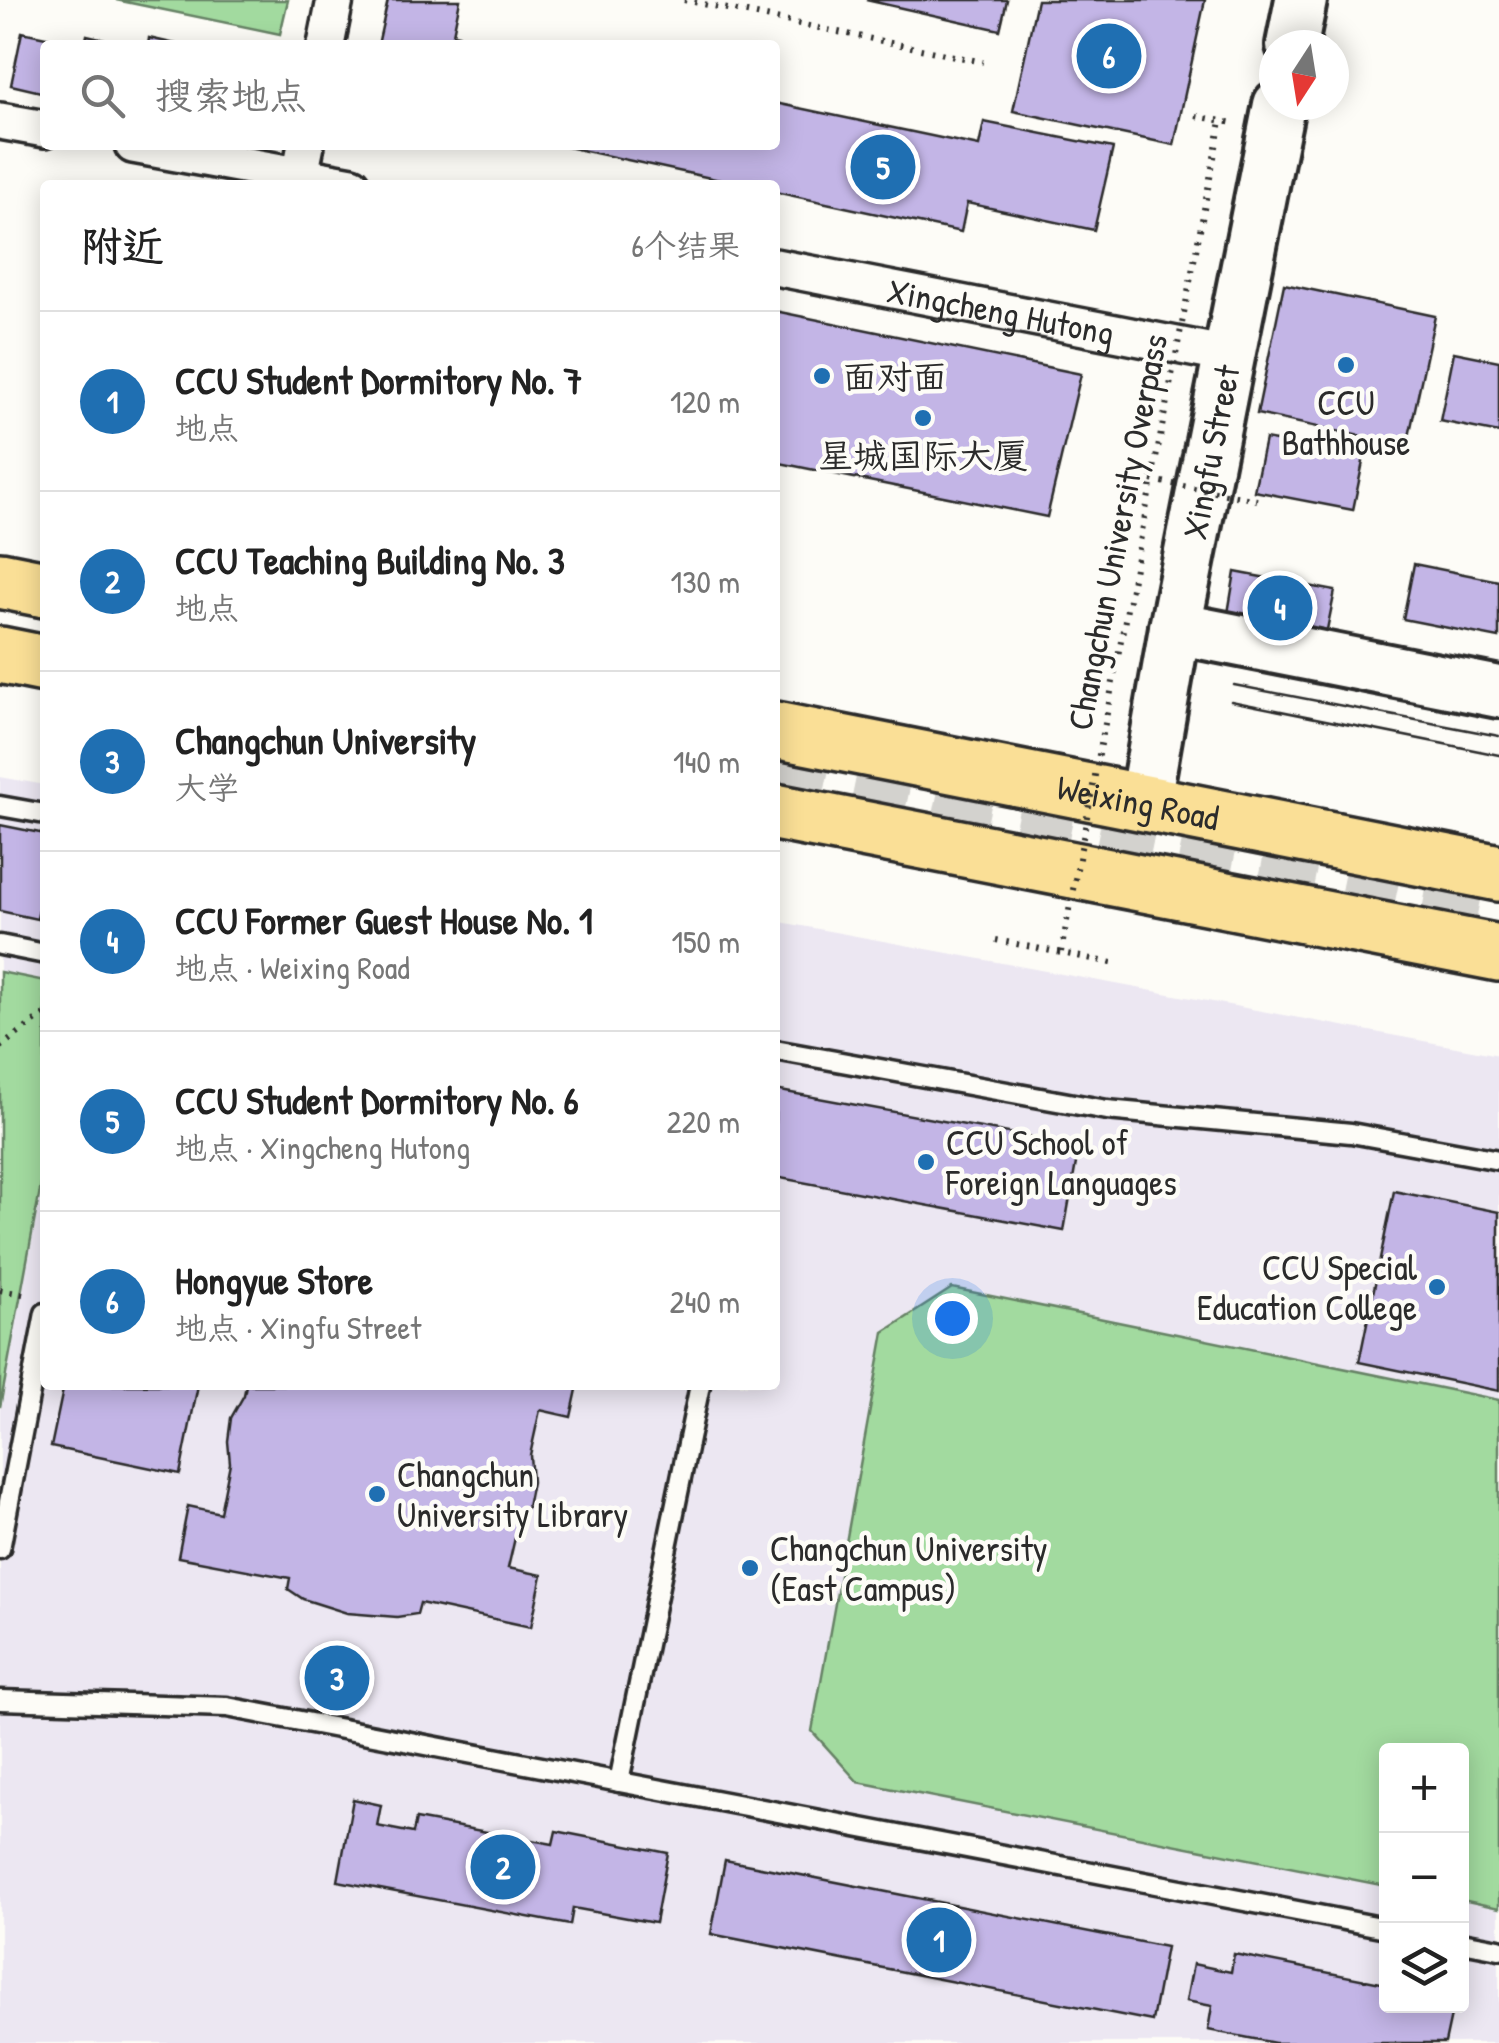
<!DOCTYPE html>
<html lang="zh">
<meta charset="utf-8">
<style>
:root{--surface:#fff;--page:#f2f2f2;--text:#222;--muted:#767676;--line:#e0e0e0;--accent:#1f6fb2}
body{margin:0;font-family:"Patrick Hand","LXGW WenKai TC",sans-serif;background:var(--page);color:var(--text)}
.controls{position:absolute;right:30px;bottom:30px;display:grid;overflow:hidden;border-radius:10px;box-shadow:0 5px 25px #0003}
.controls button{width:90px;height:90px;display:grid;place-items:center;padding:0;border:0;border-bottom:2px solid var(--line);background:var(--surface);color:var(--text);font:50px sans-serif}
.compass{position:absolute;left:1259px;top:30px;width:90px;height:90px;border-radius:50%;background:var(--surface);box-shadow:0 5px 25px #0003;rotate:192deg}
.you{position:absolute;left:952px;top:1318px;width:35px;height:35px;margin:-25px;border:8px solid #fff;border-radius:50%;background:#1a73e8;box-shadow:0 0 0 15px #1a73e833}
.badge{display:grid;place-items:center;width:65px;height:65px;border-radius:50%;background:var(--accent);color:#fff;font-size:32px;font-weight:700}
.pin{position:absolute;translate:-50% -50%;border:5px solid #fff;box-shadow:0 2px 10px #0006}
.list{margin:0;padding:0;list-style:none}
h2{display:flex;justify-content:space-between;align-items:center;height:130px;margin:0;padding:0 40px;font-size:42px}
h2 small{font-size:32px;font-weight:400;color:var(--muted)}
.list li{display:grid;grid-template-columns:65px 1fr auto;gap:30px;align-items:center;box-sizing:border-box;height:180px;padding:0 40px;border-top:2px solid var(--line)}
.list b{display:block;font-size:38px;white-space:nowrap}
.list p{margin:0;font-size:32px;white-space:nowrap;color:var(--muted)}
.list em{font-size:32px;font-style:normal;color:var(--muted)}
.icon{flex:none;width:55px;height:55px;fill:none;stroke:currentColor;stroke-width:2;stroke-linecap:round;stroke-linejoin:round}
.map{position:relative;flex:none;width:1499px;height:2043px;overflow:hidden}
.search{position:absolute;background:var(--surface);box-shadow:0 5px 25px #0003;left:40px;top:40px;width:740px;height:110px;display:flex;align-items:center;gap:25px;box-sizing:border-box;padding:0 35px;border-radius:10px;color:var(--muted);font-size:38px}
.panel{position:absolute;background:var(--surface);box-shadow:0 5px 25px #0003;left:40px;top:180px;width:740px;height:1210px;border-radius:10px}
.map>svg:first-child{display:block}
.built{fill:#ece7f2;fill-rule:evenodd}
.green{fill:#a2da9f;stroke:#668265;stroke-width:2.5}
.building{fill:#c3b5e6;stroke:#2b2b2b;stroke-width:2.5}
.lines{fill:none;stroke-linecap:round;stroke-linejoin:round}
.highway-tunnel{stroke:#d3d2ce;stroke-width:55;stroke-dasharray:55 28;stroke-linecap:butt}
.lane-casing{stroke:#2b2b2b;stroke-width:25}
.street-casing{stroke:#2b2b2b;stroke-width:42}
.secondary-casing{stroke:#2b2b2b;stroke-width:58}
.primary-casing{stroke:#2b2b2b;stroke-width:62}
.path{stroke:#2b2b2b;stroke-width:6;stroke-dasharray:2.5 8;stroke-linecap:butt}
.lane{stroke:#fdfcf7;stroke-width:18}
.street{stroke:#fdfcf7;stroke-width:35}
.secondary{stroke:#fdfcf7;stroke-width:50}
.primary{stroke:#fadf96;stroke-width:55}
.tram{stroke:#2b2b2b;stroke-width:2.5}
.path-bridge{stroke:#2b2b2b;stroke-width:6;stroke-dasharray:2.5 8;stroke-linecap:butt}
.poi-dot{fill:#1f6fb2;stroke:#fdfcf7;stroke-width:4}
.labels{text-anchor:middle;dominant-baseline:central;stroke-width:9;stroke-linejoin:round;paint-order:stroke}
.street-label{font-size:35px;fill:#2b2b2b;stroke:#fdfcf7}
.poi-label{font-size:35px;fill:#2b2b2b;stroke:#fdfcf7;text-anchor:start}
</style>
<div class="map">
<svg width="1499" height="2043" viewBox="0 0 1499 2043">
<rect width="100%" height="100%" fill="#fdfcf7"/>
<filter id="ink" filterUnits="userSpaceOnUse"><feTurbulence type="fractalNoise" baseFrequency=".01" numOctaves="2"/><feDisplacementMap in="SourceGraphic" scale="20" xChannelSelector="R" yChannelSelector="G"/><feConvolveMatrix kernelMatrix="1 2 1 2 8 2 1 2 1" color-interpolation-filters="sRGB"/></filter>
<g filter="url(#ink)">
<!-- built -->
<path class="built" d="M 0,777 L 45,785 L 45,1385 L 775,1385 L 775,921 L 1499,1055 L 1499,2043 L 0,2043 ZM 1386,1750 L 1462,1750 L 1462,2006 L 1386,2006 Z"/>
<!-- green -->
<g class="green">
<polygon points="116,0 288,0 280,34"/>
<polygon points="0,972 45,981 45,1163 0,1407"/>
<polygon points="952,1288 1499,1400 1499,1908 1462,1900 1462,1750 1386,1750 1386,1886 858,1782 812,1731 884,1332"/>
</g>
<!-- building -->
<g class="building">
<polygon points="388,0 460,0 453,34 507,45 378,45"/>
<polygon points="866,0 1007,0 1000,30"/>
<polygon points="1037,0 1205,0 1174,145 1013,111"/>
<polygon points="22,32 84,45 45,45 45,93 11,85"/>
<polygon points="87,35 130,45 85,45"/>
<polygon points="149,38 180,45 148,45"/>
<polygon points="775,103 979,146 984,122 1113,148 1094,230 967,203 961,232 775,192 775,185 743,185 558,145 775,145"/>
<polygon points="1284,284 1435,316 1407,446 1257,414"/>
<polygon points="775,311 1081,374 1047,517 775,462"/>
<polygon points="1454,352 1499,361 1499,433 1440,421"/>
<polygon points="1265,439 1364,457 1353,510 1254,491"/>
<polygon points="1414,564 1499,581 1499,638 1403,619"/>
<polygon points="1235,572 1335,591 1324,644 1226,625"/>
<polygon points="0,825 45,834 45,880 37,919 0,911"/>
<polygon points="775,1090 1079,1146 1064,1231 775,1177"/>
<polygon points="1394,1191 1499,1212 1499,1391 1359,1362"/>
<polygon points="64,1385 198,1385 180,1474 51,1447"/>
<polygon points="246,1385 578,1385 571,1417 540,1410 530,1455 532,1482 527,1507 518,1525 508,1568 542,1575 531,1627 420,1603 417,1614 397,1617 347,1613 303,1599 288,1589 290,1578 178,1557 188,1506 220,1513 230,1463 228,1441 231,1418 244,1395"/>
<polygon points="353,1799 381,1805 377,1826 413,1833 416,1819 553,1844 556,1831 668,1853 655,1923 573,1908 570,1925 338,1881"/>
<polygon points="725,1860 1166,1947 1152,2021 711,1934"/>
<polygon points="1234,1954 1386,1984 1386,2006 1453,2006 1445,2043 1275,2043 1208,2030 1212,2006 1186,2001 1193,1964 1231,1972"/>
</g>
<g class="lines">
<!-- highway-tunnel -->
<polyline class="highway-tunnel" points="775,759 1499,907"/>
<!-- lane casing -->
<g class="lane-casing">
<g id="lane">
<polyline points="0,806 45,814"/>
<polyline points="0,945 45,954"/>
<polyline points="775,1050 1107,1110 1351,1133 1499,1160"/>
<polyline points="0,1549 45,1313"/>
<polyline points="0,1700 227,1707 1386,1928"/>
<polyline points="619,1782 700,1385"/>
<polyline points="1462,1942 1499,1949"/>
</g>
</g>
<!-- street casing -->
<g class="street-casing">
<g id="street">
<polyline points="326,45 335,0"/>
<polyline points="0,121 45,129"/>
<polyline points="133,145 352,185"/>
<polyline points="300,175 306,145"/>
<path id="s1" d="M 775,267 L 1228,355"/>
</g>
</g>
<!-- secondary casing -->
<g class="secondary-casing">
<g id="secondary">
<polyline points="1292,45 1301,0"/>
<polyline points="1175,628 1499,692"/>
<path id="s2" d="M 1145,801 L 1175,628 L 1279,105"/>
</g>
</g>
<!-- primary casing -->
<g class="primary-casing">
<g id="primary">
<polyline points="0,580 45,589"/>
<polyline points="0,655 45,664"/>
<path id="s3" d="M 775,730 L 1499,873"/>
<polyline points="775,812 1499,953"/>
</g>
</g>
<!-- path -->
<g class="path">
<polyline points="684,0 983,62"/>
<polyline points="1196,116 1233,123"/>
<polyline points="996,940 1117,964"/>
<polyline points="0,1047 45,1014"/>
<polyline points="0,1290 28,1295"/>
</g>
<!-- lane -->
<use href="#lane" class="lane"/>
<!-- street -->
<use href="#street" class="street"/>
<!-- secondary -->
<use href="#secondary" class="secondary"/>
<!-- primary -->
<use href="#primary" class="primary"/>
<!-- tram -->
<g class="tram">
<polyline points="1234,685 1499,736"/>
<polyline points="1231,701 1499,755"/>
</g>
<!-- path-bridge -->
<g class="path-bridge">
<polyline points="1152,480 1257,500"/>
<polyline points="1061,952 1221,121"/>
</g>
</g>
</g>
<!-- markers -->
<g class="poi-dot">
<circle cx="1346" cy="365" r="10"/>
<circle cx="822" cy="376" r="10"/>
<circle cx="923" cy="418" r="10"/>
<circle cx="926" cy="1162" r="10"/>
<circle cx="1437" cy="1287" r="10"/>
<circle cx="377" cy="1494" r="10"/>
<circle cx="750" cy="1568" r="10"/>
</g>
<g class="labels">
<!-- street labels -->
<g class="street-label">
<text stroke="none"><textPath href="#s1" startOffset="230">Xingcheng Hutong</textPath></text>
<text stroke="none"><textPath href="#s2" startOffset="355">Xingfu Street</textPath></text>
<text transform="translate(1117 532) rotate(-79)">Changchun University Overpass</text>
<text stroke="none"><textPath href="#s3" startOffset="370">Weixing Road</textPath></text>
</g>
<!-- poi labels -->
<g class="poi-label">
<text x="842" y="376">面对面</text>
<text x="1346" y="402" text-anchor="middle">CCU<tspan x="1346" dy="40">Bathhouse</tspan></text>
<text x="923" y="455" text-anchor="middle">星城国际大厦</text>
<text x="946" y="1142">CCU School of<tspan x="946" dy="40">Foreign Languages</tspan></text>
<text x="1417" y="1267" text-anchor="end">CCU Special<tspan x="1417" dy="40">Education College</tspan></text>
<text x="397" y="1474">Changchun<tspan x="397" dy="40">University Library</tspan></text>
<text x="770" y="1548">Changchun University<tspan x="770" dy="40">(East Campus)</tspan></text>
</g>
</g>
</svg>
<div class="controls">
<button>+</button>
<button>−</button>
<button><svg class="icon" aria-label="layers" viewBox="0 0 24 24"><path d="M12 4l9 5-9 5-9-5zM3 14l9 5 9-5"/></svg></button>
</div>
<svg class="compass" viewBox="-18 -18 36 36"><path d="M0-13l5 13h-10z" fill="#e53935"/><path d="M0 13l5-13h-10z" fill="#767676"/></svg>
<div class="you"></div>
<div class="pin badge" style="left:939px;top:1940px">1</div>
<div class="pin badge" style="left:503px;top:1867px">2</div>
<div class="pin badge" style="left:337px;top:1678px">3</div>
<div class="pin badge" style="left:1280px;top:608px">4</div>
<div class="pin badge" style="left:883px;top:167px">5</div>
<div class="pin badge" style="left:1109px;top:56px">6</div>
<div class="search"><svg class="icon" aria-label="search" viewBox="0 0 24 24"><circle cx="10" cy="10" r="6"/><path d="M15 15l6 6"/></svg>搜索地点</div>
<section class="panel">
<h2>附近<small>6个结果</small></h2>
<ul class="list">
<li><span class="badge">1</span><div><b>CCU Student Dormitory No. 7</b><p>地点</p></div><em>120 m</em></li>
<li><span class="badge">2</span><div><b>CCU Teaching Building No. 3</b><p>地点</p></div><em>130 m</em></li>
<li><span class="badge">3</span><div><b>Changchun University</b><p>大学</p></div><em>140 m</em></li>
<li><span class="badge">4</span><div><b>CCU Former Guest House No. 1</b><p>地点 · Weixing Road</p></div><em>150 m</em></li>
<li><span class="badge">5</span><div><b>CCU Student Dormitory No. 6</b><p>地点 · Xingcheng Hutong</p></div><em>220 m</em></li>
<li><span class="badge">6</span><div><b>Hongyue Store</b><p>地点 · Xingfu Street</p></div><em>240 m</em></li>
</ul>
</section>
</div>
